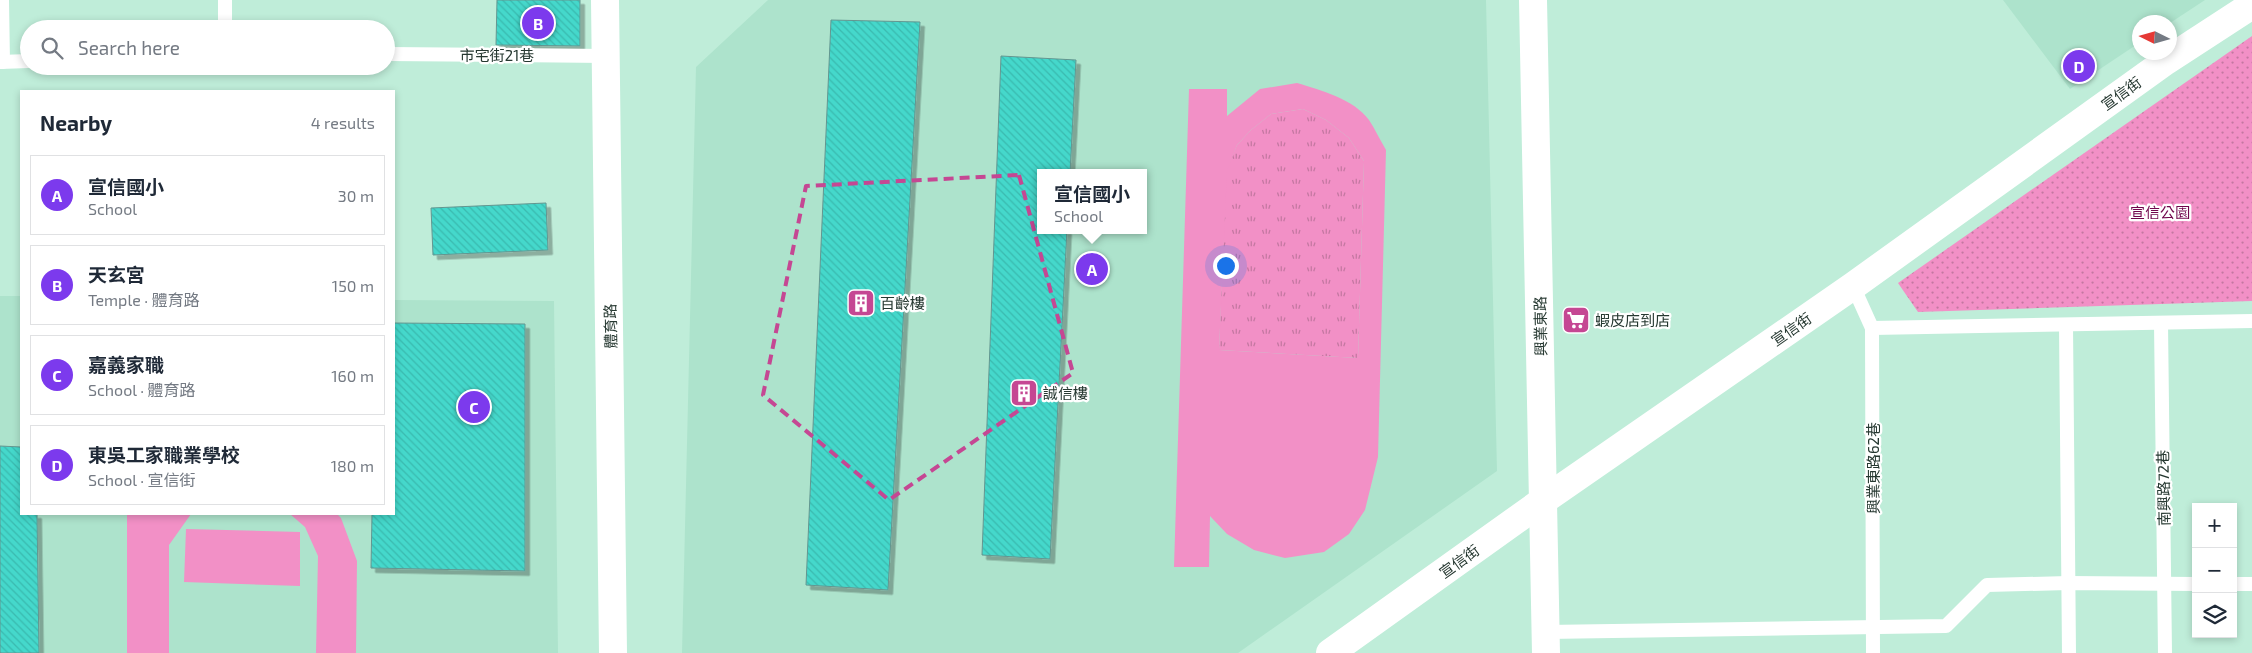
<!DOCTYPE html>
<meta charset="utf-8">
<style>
:root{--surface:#fff;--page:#f2f2f3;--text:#1f2937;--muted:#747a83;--line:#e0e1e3;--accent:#7c3aed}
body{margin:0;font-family:"Exo 2","Noto Sans TC",sans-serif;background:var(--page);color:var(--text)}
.controls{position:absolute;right:15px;bottom:15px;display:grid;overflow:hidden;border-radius:0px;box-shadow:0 2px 8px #0003}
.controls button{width:45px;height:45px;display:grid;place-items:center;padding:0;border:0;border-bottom:1px solid var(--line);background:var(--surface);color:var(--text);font:25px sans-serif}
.compass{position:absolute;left:2132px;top:15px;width:45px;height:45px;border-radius:50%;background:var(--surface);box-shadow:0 2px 8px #0003;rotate:275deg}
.you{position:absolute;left:1225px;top:265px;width:18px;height:18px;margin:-12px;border:4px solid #fff;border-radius:50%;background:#1a73e8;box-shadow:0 0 0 8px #1a73e833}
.badge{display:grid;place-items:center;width:32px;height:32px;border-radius:50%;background:var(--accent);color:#fff;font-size:16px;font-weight:700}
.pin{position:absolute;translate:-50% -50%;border:2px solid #fff;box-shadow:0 1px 5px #0006}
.popup{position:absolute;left:1037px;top:169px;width:110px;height:65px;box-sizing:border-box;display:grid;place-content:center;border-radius:0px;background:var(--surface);filter:drop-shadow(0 1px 4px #0005);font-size:16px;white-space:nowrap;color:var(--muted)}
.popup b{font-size:19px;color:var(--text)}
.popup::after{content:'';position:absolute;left:50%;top:100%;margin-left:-10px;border:10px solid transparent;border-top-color:var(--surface)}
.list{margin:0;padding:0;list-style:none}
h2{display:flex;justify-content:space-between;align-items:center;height:65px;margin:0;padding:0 20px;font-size:21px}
h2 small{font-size:16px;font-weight:400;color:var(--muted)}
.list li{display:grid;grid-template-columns:32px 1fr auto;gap:15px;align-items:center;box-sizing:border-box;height:80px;margin:0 10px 10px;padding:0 10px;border:1px solid var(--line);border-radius:0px}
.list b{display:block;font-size:19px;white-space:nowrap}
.list p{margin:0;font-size:16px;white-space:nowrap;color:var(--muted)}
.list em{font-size:16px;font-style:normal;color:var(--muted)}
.icon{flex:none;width:28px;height:28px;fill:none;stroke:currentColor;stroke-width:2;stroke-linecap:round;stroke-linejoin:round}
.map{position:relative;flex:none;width:2252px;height:653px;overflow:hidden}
.search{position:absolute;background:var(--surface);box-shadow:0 2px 8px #0003;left:20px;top:20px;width:375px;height:55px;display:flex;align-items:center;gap:12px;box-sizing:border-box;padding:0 18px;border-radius:28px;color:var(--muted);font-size:19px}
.panel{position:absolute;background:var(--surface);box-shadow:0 2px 8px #0003;left:20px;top:90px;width:375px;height:425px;border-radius:0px}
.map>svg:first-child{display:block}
.built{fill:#ade3cc;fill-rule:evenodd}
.grass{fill:url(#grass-tufts)}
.park{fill:url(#park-dots)}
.pitch{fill:#f290c6;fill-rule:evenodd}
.building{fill:url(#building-back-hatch);stroke:#649690;filter:url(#shadow)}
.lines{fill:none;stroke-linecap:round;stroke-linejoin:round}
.service{stroke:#fff;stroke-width:14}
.minor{stroke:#fff;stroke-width:28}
.tertiary{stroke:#fff;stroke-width:28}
.marked{fill:none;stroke:#c54793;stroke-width:4;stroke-dasharray:10 6;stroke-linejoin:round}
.labels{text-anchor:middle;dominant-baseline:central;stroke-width:4.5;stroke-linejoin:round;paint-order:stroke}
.street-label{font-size:15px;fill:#263831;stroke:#fff}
.park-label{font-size:15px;fill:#70074d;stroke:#fff}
.poi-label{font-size:15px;fill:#263831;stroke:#fff;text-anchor:start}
</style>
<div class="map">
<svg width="2252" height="653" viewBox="0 0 2252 653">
<defs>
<pattern id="grass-tufts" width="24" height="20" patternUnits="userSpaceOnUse" patternTransform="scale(1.25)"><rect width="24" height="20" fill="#f290c6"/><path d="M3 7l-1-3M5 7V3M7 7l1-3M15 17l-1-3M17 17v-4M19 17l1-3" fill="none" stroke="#c477a1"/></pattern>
<pattern id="park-dots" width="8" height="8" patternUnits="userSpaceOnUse" patternTransform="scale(1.25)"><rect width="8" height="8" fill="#f290c6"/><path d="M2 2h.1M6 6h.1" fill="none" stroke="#c477a1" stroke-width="1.8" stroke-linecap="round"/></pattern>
<pattern id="building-back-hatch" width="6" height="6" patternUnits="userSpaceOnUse" patternTransform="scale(1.25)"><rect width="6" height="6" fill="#44d8cb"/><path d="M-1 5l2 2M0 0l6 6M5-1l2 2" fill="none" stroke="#3bbaaf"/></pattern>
<filter id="shadow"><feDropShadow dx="4.5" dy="4.5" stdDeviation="0" flood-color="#0004"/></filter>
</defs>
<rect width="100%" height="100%" fill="#bfedd9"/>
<!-- built -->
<g class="built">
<path d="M 768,0 L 1486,0 L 1497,471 L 1238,653 L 682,653 L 696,67 ZM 1041,173 L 1143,173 L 1143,230 L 1041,230 Z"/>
<polygon points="2003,0 2205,0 2170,23 2140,22 2139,43 2070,89"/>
<polygon points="0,296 21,296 21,514 394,514 394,300 554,301 558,653 0,653"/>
</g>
<!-- grass -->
<polygon class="grass" points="1303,109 1326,120 1349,138 1364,161 1358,358 1219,350 1226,171 1237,145 1251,130 1271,114"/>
<!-- park -->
<polygon class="park" points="2252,36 2252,301 1918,312 1898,283"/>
<!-- pitch -->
<g class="pitch">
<path d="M 1297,83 C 1320,90 1354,99 1369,120 C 1375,129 1380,140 1386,150 L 1378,457 L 1365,510 L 1349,534 L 1324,552 L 1285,558 L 1254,550 L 1227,534 L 1210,516 L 1209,567 L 1174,567 L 1189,89 L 1227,89 L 1227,116 L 1260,89 ZM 1303,109 L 1326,120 L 1349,138 L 1364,161 L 1358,358 L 1219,350 L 1227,171 L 1237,145 L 1251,130 L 1271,114 Z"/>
<polygon points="127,514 191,514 169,545 169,653 127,653"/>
<polygon points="290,514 337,514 341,518 357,561 356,653 316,653 318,556 305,527"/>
<polygon points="186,529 300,532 300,586 184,582"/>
</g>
<!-- building -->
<g class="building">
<polygon points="497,0 580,0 580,46 496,45"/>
<polygon points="831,20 920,22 888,590 806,585"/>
<polygon points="1001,56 1076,60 1070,173 1041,173 1041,230 1067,230 1050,559 982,555"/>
<polygon points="546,203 548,250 433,255 431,208"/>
<polygon points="394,323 525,324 525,571 371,568 372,514 394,514"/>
<polygon points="0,446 21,447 21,514 37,514 39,653 0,653"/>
</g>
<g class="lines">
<!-- service -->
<g class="service">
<polyline points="2,0 3,62"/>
<polyline points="225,29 225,0"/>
<polyline points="386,54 607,56"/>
<polyline points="0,62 29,61"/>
<polyline points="1853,286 1872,328 1873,653"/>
<polyline points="2161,323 2165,653"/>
<polyline points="2066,325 2069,653"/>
<polyline points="1872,328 2252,321"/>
<polyline points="2233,584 2252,584"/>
<polyline points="1546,632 1946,626 1987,585 2068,583 2196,584"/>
</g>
<!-- minor -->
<g class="minor">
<polyline points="605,0 613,653"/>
<polyline points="1330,653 1544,500 1853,286 2166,61 2252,5"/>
</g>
<!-- tertiary -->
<polyline class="tertiary" points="1533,0 1546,653"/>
</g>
<!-- marked area -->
<path class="marked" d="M 1019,175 L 1073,373 L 889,500 L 763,395 L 806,186 Z"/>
<!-- icons -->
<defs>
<g id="building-square" transform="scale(1.4375)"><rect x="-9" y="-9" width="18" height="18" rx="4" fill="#c54793" stroke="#fff"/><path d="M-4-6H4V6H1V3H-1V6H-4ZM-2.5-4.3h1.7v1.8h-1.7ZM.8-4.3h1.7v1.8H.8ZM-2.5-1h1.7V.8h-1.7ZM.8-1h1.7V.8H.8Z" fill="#fff"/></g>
<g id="supermarket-square" transform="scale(1.4375)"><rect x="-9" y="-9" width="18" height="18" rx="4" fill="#c54793" stroke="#fff"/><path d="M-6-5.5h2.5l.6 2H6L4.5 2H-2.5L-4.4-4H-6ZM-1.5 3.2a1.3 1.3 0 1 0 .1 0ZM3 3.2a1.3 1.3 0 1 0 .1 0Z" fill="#fff"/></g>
</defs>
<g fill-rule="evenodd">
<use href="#building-square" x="861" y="303"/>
<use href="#supermarket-square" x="1576" y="320"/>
<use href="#building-square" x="1024" y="393"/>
</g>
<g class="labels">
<!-- street labels -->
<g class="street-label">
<text x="497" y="55">市宅街21巷</text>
<text transform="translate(2121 93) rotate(-36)">宣信街</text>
<text transform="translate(610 326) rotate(-91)">體育路</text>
<text transform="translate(1540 326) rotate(-91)">興業東路</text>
<text transform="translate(1791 329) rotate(-35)">宣信街</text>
<text transform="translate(1873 468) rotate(-90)">興業東路62巷</text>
<text transform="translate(2163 488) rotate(-91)">南興路72巷</text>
<text transform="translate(1459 561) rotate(-36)">宣信街</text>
</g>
<!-- park labels -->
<g class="park-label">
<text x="2160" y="212">宣信公園</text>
</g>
<!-- poi labels -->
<g class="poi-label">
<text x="880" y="303">百齡樓</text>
<text x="1595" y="320">蝦皮店到店</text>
<text x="1043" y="393">誠信樓</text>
</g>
</g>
</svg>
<div class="controls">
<button>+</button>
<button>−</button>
<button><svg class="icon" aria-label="layers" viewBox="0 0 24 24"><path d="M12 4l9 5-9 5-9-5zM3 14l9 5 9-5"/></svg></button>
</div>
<svg class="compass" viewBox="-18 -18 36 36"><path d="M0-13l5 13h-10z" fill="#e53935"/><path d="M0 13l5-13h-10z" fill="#747a83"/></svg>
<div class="you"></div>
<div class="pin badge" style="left:1092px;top:269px">A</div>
<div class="popup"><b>宣信國小</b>School</div>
<div class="pin badge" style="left:538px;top:23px">B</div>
<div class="pin badge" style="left:474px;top:407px">C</div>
<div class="pin badge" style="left:2079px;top:66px">D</div>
<div class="search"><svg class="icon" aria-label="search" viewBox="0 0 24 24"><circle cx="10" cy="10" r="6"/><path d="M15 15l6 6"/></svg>Search here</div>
<section class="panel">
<h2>Nearby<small>4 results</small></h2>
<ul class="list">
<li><span class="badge">A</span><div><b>宣信國小</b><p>School</p></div><em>30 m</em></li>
<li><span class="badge">B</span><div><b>天玄宮</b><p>Temple · 體育路</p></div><em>150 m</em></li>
<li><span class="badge">C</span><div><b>嘉義家職</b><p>School · 體育路</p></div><em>160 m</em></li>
<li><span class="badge">D</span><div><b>東吳工家職業學校</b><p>School · 宣信街</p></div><em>180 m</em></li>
</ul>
</section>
</div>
